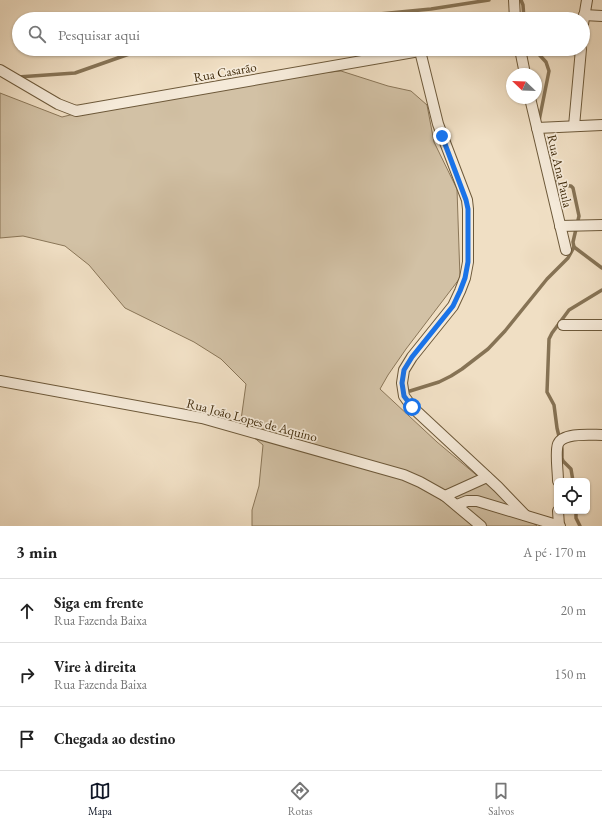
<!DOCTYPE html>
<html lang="pt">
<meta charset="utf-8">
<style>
:root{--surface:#fff;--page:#f2f2f2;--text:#222;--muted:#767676;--line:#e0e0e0;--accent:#111827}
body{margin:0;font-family:"EB Garamond",serif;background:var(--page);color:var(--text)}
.controls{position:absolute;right:12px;bottom:12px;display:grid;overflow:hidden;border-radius:6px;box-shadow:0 1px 3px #0004}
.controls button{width:36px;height:36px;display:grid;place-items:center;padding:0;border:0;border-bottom:1px solid var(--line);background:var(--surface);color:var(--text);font:20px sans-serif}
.compass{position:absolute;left:506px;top:68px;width:36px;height:36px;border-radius:50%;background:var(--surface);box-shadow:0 1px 3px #0004;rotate:293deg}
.stop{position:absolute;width:12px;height:12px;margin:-9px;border:3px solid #1a73e8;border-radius:50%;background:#fff}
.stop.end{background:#1a73e8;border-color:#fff;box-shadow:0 1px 4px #0008}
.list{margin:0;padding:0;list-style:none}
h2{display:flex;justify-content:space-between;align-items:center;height:52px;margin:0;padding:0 16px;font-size:17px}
h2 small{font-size:13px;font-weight:400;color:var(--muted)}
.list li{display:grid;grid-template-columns:26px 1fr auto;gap:12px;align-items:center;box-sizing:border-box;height:64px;padding:0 16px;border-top:1px solid var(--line)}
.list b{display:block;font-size:15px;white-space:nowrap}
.list p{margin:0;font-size:13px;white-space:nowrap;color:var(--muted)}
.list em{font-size:13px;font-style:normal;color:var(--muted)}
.icon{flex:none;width:22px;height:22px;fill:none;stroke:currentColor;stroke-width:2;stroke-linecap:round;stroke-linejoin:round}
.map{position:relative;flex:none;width:602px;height:526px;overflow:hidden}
.search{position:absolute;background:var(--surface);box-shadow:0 1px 3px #0004;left:12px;right:12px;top:12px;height:44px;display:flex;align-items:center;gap:10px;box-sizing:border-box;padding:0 14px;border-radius:22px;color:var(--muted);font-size:15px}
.sheet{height:244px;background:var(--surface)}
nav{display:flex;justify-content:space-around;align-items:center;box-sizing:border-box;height:56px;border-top:1px solid var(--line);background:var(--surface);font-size:11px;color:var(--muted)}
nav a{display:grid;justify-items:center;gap:2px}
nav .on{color:var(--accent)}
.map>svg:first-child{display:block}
.green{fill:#d2c1a5;stroke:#8a7658}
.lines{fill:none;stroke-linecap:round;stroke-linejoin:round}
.stream{stroke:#867355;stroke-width:3.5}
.street-casing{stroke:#6d593a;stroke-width:12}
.street{stroke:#f5ead9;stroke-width:10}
.route{stroke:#1a73e8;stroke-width:5}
.labels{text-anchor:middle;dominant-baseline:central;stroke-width:3.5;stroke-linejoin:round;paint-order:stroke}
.street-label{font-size:13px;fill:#412c0c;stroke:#f5ead9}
</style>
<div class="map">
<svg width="602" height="526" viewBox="0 0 602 526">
<rect width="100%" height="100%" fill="#f0dfc4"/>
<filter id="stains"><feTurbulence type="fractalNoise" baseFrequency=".005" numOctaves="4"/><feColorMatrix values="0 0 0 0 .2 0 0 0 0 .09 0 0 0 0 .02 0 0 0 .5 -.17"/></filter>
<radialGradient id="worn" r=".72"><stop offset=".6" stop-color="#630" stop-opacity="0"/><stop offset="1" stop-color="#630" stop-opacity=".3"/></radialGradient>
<!-- green -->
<polygon class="green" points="341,71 388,86 411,91 427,105 434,142 457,189 460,278 406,349 388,375 380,389 437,442 537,526 252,526 252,510 259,486 263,445 245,430 241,420 246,384 221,359 194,342 125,308 89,265 65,246 23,236 0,238 0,93 62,117 90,110 300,75"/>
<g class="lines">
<!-- stream -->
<g class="stream">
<polyline points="521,0 523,5 524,19"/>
<polyline points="311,19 341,14 379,14 431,9 489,0"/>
<polyline points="534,49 546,62 549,71 539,121"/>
<polyline points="18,77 75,73 132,53 149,49"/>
<polyline points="574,247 602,268"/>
<polyline points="410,391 439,382 451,376 462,369 488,349 505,331 547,279 568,258 574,247 573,242 579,216 573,188 571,186 557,185 549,156"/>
<polyline points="573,481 571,469 563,461 562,458 562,449 557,428 554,405 547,392 549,339 552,333 569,310 602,290"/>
<polyline points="576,511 576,518 580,526"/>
</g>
<!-- street casing -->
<g class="street-casing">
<g id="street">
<polyline points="514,0 515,19"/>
<polyline points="584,15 602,16"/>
<polyline points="583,24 587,0"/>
<polyline points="520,49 525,74"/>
<polyline points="420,51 438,124 467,200 468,209 468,262 465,278 460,291 453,306 412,357 404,370 402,383 404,396 412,407 498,487 525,515"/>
<polyline points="0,70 58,104 76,111 431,49"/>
<polyline points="530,98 566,250"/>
<polyline points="574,126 581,49"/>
<polyline points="537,128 602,125"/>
<polyline points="560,226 602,225"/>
<polyline points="563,325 602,325"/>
<polyline points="0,381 202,418 404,475 420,482 445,496 481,526"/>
<path d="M 558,481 C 558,471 555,452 558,444 C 563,432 591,435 602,435"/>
<polyline points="445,496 487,477"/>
<polyline points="457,505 467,501 477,501 560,526"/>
<polyline points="558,511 559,526"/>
</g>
</g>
<!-- street -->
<use href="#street" class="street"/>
</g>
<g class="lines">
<!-- route -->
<polyline class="route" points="412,407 404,396 402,383 404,370 412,357 453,306 460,291 465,278 468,262 468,209 466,200 442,136"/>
</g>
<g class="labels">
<!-- street labels -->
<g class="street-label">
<text transform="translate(225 72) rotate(-10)">Rua Casarão</text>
<text transform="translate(560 171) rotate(77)">Rua Ana Paula</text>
<text transform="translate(252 420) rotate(15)">Rua João Lopes de Aquino</text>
</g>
</g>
<rect width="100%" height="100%" filter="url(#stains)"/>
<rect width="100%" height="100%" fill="url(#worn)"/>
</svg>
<div class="controls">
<button><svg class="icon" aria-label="locate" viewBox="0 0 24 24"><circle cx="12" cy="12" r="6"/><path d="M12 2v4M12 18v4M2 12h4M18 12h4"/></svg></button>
</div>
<svg class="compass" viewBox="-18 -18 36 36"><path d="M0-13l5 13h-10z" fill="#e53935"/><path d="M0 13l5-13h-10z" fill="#767676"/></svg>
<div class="stop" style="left:412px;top:407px"></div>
<div class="stop end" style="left:442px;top:136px"></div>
<div class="search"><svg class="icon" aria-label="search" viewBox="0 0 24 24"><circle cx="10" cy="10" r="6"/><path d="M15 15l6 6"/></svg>Pesquisar aqui</div>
</div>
<section class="sheet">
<h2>3 min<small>A pé · 170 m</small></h2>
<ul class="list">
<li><svg class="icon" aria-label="ahead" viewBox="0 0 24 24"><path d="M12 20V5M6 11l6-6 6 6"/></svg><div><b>Siga em frente</b><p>Rua Fazenda Baixa</p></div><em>20 m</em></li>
<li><svg class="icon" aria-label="right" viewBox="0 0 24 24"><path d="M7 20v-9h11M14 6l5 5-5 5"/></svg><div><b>Vire à direita</b><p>Rua Fazenda Baixa</p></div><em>150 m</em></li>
<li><svg class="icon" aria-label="arrive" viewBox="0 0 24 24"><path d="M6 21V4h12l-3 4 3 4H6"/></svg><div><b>Chegada ao destino</b></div></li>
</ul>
</section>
<nav>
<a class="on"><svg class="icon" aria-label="map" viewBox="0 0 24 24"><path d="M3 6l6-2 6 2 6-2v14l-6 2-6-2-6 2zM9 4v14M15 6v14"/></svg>Mapa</a>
<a><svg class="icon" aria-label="directions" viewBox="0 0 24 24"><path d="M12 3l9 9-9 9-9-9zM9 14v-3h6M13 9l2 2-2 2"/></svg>Rotas</a>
<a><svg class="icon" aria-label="saved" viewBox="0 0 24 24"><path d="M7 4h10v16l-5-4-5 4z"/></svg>Salvos</a>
</nav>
